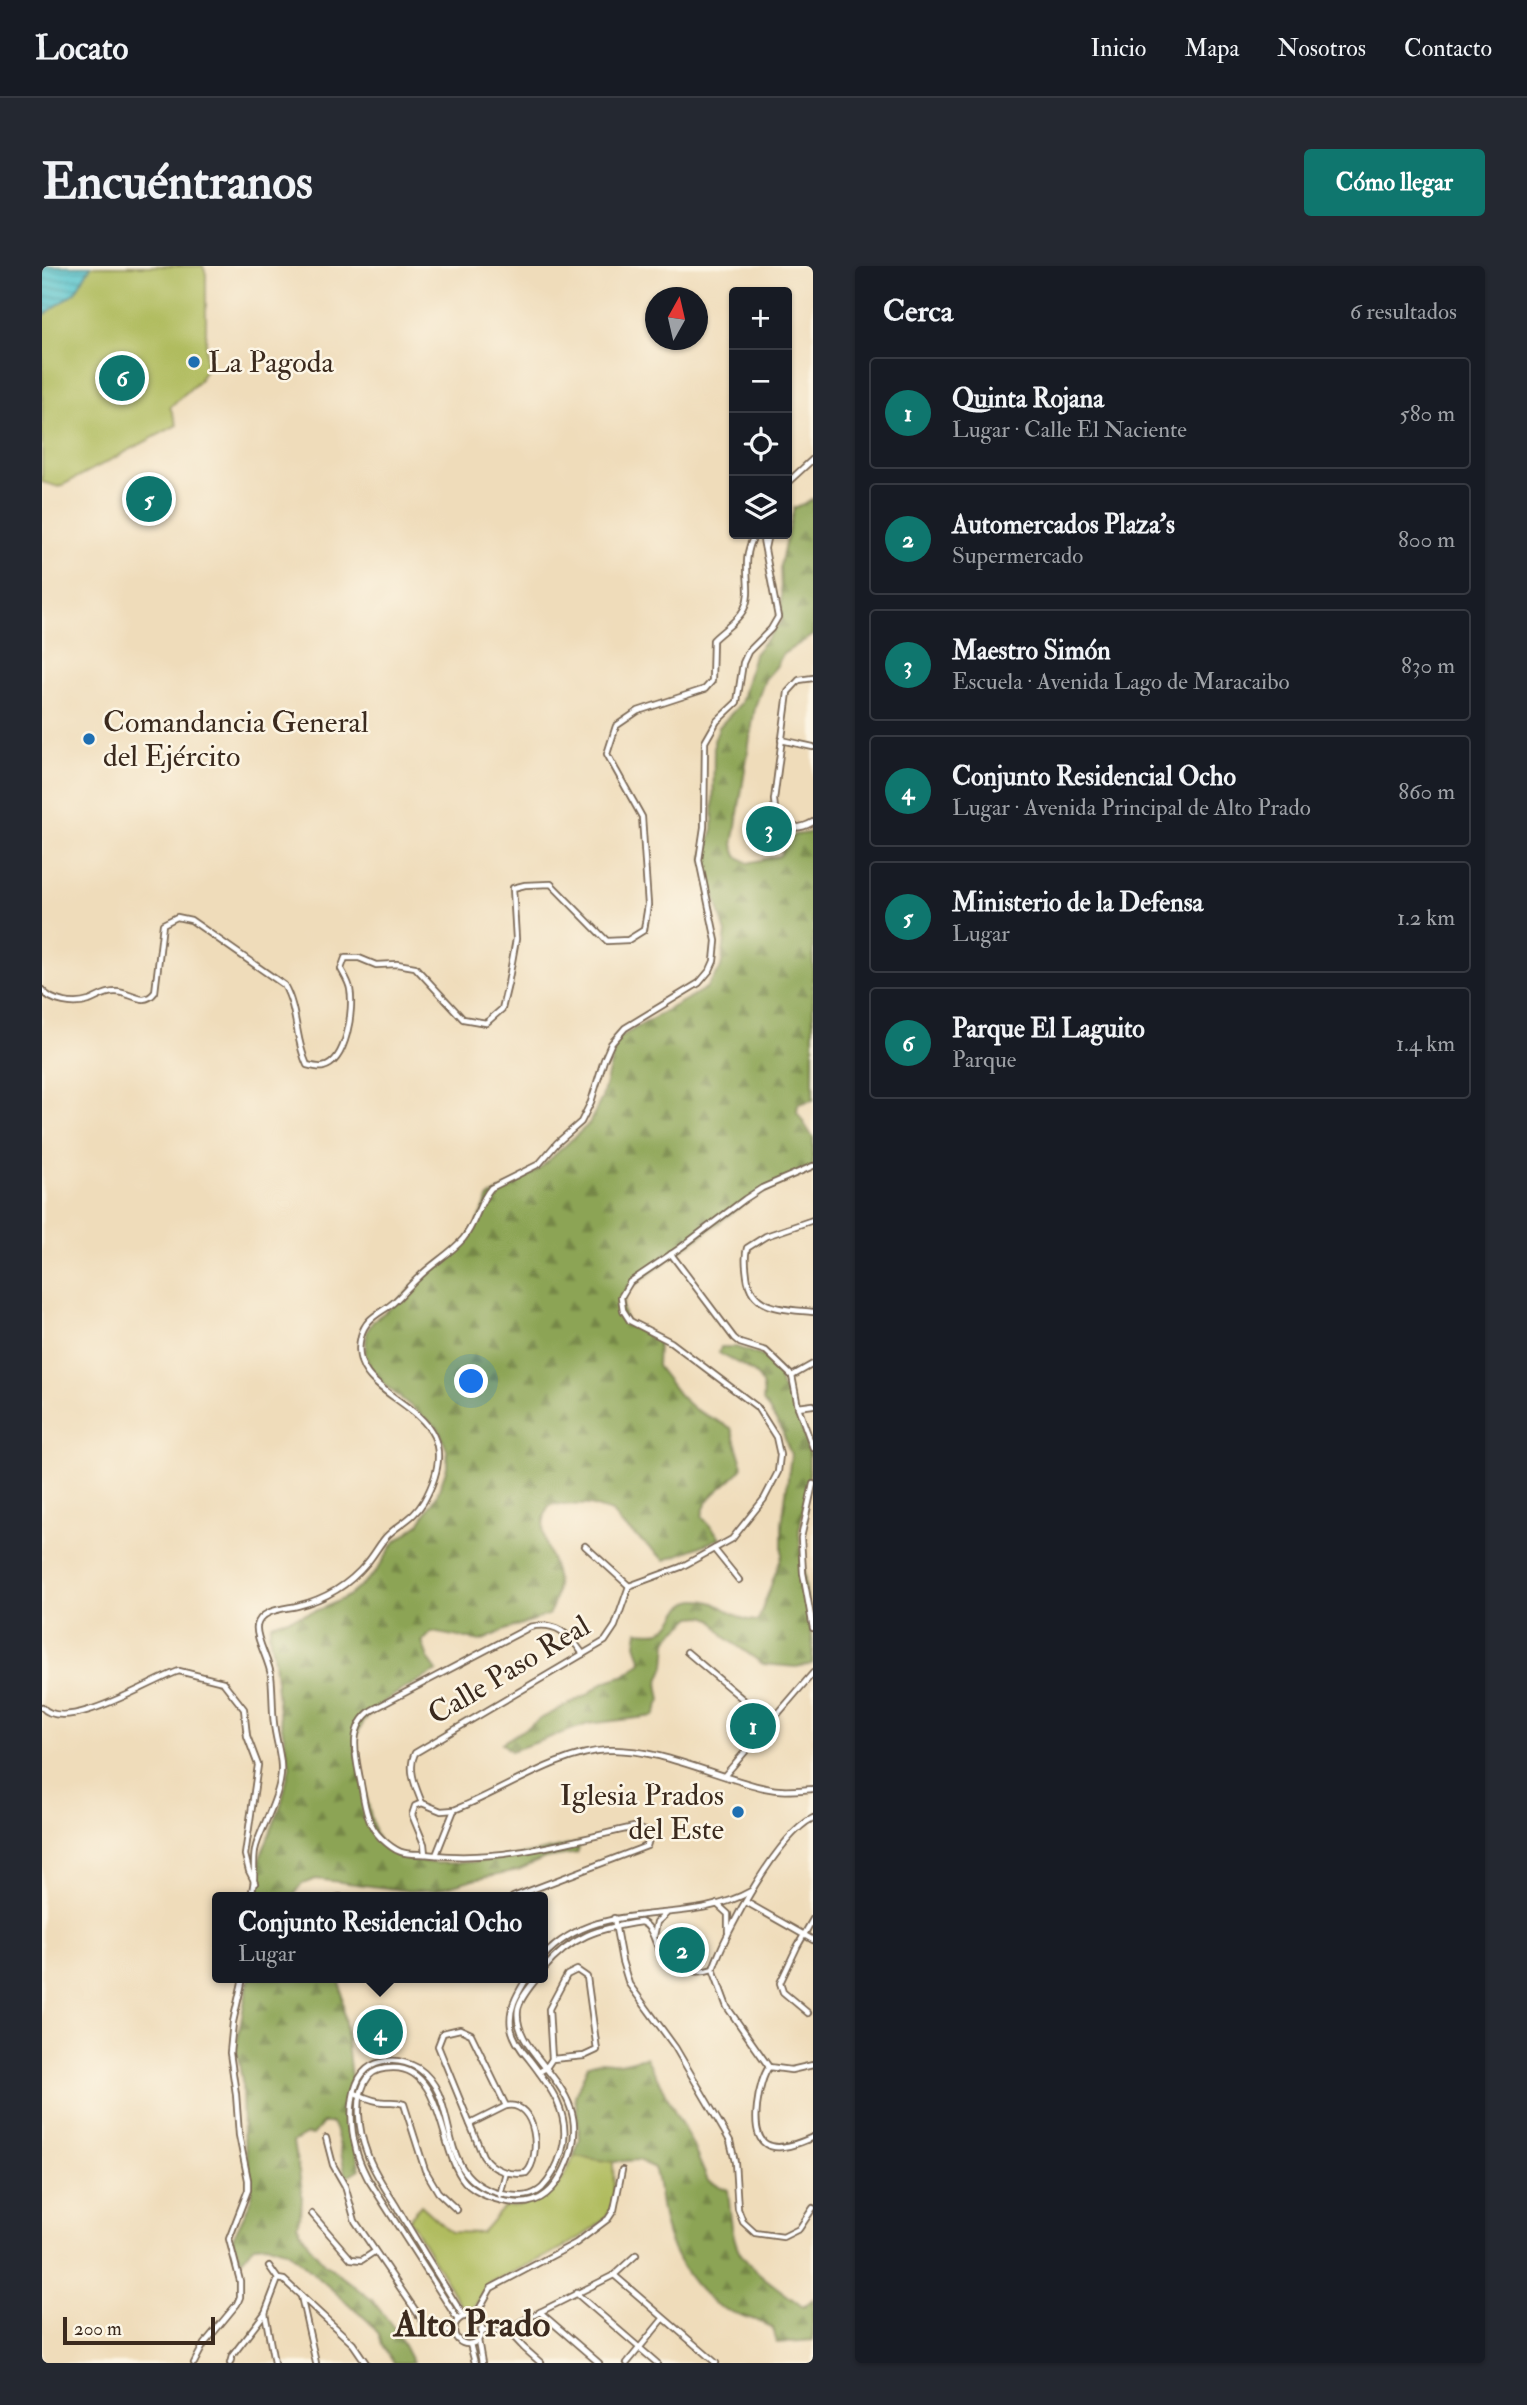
<!DOCTYPE html>
<html lang="es">
<meta charset="utf-8">
<style>
:root{--surface:#171b24;--page:#242831;--text:#f1f3f6;--muted:#9ea1a6;--line:#363941;--accent:#0f766e}
body{margin:0;font-family:"IM FELL Double Pica",serif;background:var(--page);color:var(--text)}
.controls{position:absolute;right:21px;top:21px;display:grid;overflow:hidden;border-radius:7px;box-shadow:0 2px 5px #0004}
.controls button{width:63px;height:63px;display:grid;place-items:center;padding:0;border:0;border-bottom:2px solid var(--line);background:var(--surface);color:var(--text);font:35px sans-serif}
.compass{position:absolute;left:603px;top:21px;width:63px;height:63px;border-radius:50%;background:var(--surface);box-shadow:0 2px 5px #0004;rotate:8deg}
.scale{position:absolute;left:21px;bottom:18px;width:152px;box-sizing:border-box;padding-left:7px;border:4px solid #3b2a1e;border-top:0;font-size:19px;line-height:24px;white-space:nowrap;color:#3b2a1e;-webkit-text-stroke:5px #fcf5e5;paint-order:stroke}
.you{position:absolute;left:430px;top:1116px;width:24px;height:24px;margin:-18px;border:5px solid #fff;border-radius:50%;background:#1a73e8;box-shadow:0 0 0 10px #1a73e833}
.badge{display:grid;place-items:center;width:46px;height:46px;border-radius:50%;background:var(--accent);color:#fff;font-size:23px;font-weight:700}
.pin{position:absolute;translate:-50% -50%;border:4px solid #fff;box-shadow:0 2px 7px #0006}
.popup{position:absolute;left:170px;top:1626px;width:336px;height:91px;box-sizing:border-box;display:grid;place-content:center;border-radius:7px;background:var(--surface);filter:drop-shadow(0 2px 5px #0005);font-size:23px;white-space:nowrap;color:var(--muted)}
.popup b{font-size:26px;color:var(--text)}
.popup::after{content:'';position:absolute;left:50%;top:100%;margin-left:-14px;border:14px solid transparent;border-top-color:var(--surface)}
.list{margin:0;padding:0;list-style:none}
h2{display:flex;justify-content:space-between;align-items:center;height:91px;margin:0;padding:0 28px;font-size:30px}
h2 small{font-size:23px;font-weight:400;color:var(--muted)}
.list li{display:grid;grid-template-columns:46px 1fr auto;gap:21px;align-items:center;box-sizing:border-box;height:112px;margin:0 14px 14px;padding:0 14px;border:2px solid var(--line);border-radius:7px}
.list b{display:block;font-size:26px;white-space:nowrap}
.list p{margin:0;font-size:23px;white-space:nowrap;color:var(--muted)}
.list em{font-size:23px;font-style:normal;color:var(--muted)}
.icon{flex:none;width:38px;height:38px;fill:none;stroke:currentColor;stroke-width:2;stroke-linecap:round;stroke-linejoin:round}
.map{position:relative;flex:none;width:771px;height:2097px;overflow:hidden;border-radius:7px}
header{display:flex;align-items:center;gap:42px;box-sizing:border-box;height:98px;padding:0 35px;background:var(--surface);border-bottom:2px solid var(--line)}
header strong{font-size:33px}
nav{display:flex;gap:38px;margin-inline-start:auto;font-size:24px}
.intro{display:flex;align-items:center;justify-content:space-between;box-sizing:border-box;height:168px;padding:0 42px}
h1{margin:0;font-size:49px}
.button{padding:18px 32px;border-radius:7px;background:var(--accent);color:#fff;font-size:24px;font-weight:700}
main{display:flex;gap:42px;padding:0 42px}
aside{flex:1;background:var(--surface);border-radius:7px;box-shadow:0 2px 5px #0004}
.map>svg:first-child{display:block}
.forest{fill:url(#forest-firs);stroke:#64673a;stroke-width:2}
.park{fill:#b0bc5e;stroke:#76733e;stroke-width:2}
.water{fill:url(#water-rules);stroke:#4a7876;stroke-width:2}
.lines{fill:none;stroke-linecap:round;stroke-linejoin:round}
.minor-casing{stroke:#7a6855;stroke-width:8}
.minor{stroke:#fff;stroke-width:4.5}
.poi-dot{fill:#1f6fb2;stroke:#fcf5e5;stroke-width:2.5}
.labels{text-anchor:middle;dominant-baseline:central;stroke-width:5;stroke-linejoin:round;paint-order:stroke}
.poi-label{font-size:30px;fill:#3b2a1e;stroke:#fcf5e5;text-anchor:start}
.street-label{font-size:30px;fill:#3b2a1e;stroke:#fcf5e5}
.district-label{font-size:37px;font-weight:bold;fill:#3b2a1e;stroke:#fcf5e5}
</style>
<header>
<strong>Locato</strong>
<nav><a>Inicio</a><a>Mapa</a><a>Nosotros</a><a>Contacto</a></nav>
</header>
<div class="intro"><h1>Encuéntranos</h1><a class="button">Cómo llegar</a></div>
<main>
<div class="map">
<svg width="771" height="2097" viewBox="0 0 771 2097">
<defs>
<pattern id="forest-firs" width="22" height="20" patternUnits="userSpaceOnUse" patternTransform="scale(1.75)"><rect width="22" height="20" fill="#8ca455"/><path d="M5 1l3.5 6h-7zM16 11l3.5 6h-7z" fill="#748646"/></pattern>
<pattern id="water-rules" width="6" height="5" patternUnits="userSpaceOnUse" patternTransform="scale(1.75)"><rect width="6" height="5" fill="#58c5ce"/><path d="M0 2.5h6" fill="none" stroke="#4aa0a7"/></pattern>
</defs>
<rect width="100%" height="100%" fill="#fcf5e5"/>
<filter id="ink" filterUnits="userSpaceOnUse"><feTurbulence type="fractalNoise" baseFrequency=".0143" numOctaves="2"/><feDisplacementMap in="SourceGraphic" scale="14" xChannelSelector="R" yChannelSelector="G"/><feConvolveMatrix kernelMatrix="1 2 1 2 8 2 1 2 1" color-interpolation-filters="sRGB"/></filter>
<filter id="wash" filterUnits="userSpaceOnUse"><feTurbulence type="fractalNoise" baseFrequency=".00686" numOctaves="4" result="noise"/><feDisplacementMap in="SourceGraphic" scale="28" xChannelSelector="R" yChannelSelector="G"/><feGaussianBlur stdDeviation="1.57" result="paint"/><feColorMatrix in="noise" values="0 0 0 0 0 0 0 0 0 0 0 0 0 0 0 0 0 1.4 0 .05"/><feComposite in="paint" operator="in"/></filter>
<g filter="url(#wash)">
<rect width="100%" height="100%" fill="#efdcba"/>
<!-- forest -->
<g class="forest">
<path d="M 771,233 L 771,369 L 741,388 L 734,401 L 723,413 L 713,441 L 691,579 L 695,590 L 706,597 L 737,590 L 752,569 L 766,567 L 771,564 L 771,834 L 756,838 L 755,846 L 771,872 L 771,901 L 707,934 L 586,1024 C 570,1054 593,1063 616,1076 L 615,1100 L 638,1130 L 652,1143 L 689,1162 L 701,1201 C 688,1219 663,1227 660,1251 L 679,1272 L 623,1294 L 579,1258 L 570,1246 L 548,1239 L 511,1238 L 506,1241 C 487,1282 533,1302 506,1349 L 463,1364 L 439,1375 L 390,1366 L 380,1376 L 387,1394 L 395,1405 C 364,1423 316,1441 313,1481 L 333,1568 C 336,1573 338,1579 342,1582 C 377,1614 497,1587 539,1576 L 535,1587 L 503,1592 L 476,1604 L 432,1613 L 394,1624 L 367,1625 L 274,1613 L 260,1618 L 251,1631 L 214,1631 L 218,1615 L 218,1592 L 239,1539 L 248,1500 L 237,1447 L 232,1394 L 227,1368 L 229,1358 L 282,1342 L 308,1329 L 333,1307 L 352,1277 L 377,1258 L 395,1229 L 405,1201 L 405,1184 L 397,1163 L 339,1116 L 330,1105 L 323,1089 L 325,1065 L 332,1054 L 350,1041 L 377,1015 L 423,977 L 434,959 L 447,931 L 495,905 L 547,858 L 560,832 L 575,773 L 664,722 L 679,702 L 684,667 L 661,592 L 671,563 L 672,475 L 677,461 L 699,437 L 712,388 L 740,354 L 738,299 L 752,242 Z"/>
<path d="M 679,1081 L 694,1081 L 723,1091 L 736,1104 L 739,1120 L 747,1130 L 760,1163 L 767,1188 L 767,1210 L 757,1266 L 771,1381 L 770,1398 L 754,1401 L 721,1398 L 683,1371 L 670,1353 L 662,1350 L 650,1351 L 629,1369 L 625,1376 L 623,1400 L 616,1417 L 619,1434 L 612,1450 L 546,1458 L 469,1485 L 460,1477 L 500,1452 L 545,1429 L 562,1416 L 583,1409 L 600,1396 L 594,1378 L 596,1365 C 602,1365 612,1367 618,1365 C 635,1359 634,1336 654,1334 C 680,1332 691,1356 716,1355 L 740,1289 L 740,1258 L 749,1189 L 739,1162 L 721,1135 C 726,1104 699,1101 677,1087 Z"/>
<path d="M 207,1712 L 298,1712 L 309,1812 C 316,1824 310,1837 311,1851 C 311,1869 313,1886 318,1903 L 305,1911 C 299,1896 298,1868 290,1857 L 281,1857 L 271,1869 L 265,1868 L 251,1876 C 256,1907 266,1928 255,1959 L 269,1982 L 281,1996 L 330,2034 L 355,2066 L 371,2097 L 352,2097 L 340,2079 L 337,2068 L 325,2054 L 246,1985 L 224,1978 L 213,1979 L 199,1995 L 190,1974 L 209,1935 L 209,1912 L 201,1868 L 200,1814 L 194,1782 Z"/>
<path d="M 604,1791 L 649,1876 L 666,1915 L 686,1924 C 688,1942 689,1973 699,1988 C 712,2007 742,2026 761,2041 L 771,2033 L 771,2074 L 735,2077 L 731,2062 C 714,2051 689,2050 672,2037 C 644,2013 625,1981 620,1945 C 617,1930 617,1916 612,1902 L 597,1894 L 571,1896 L 532,1890 L 538,1873 L 533,1830 L 546,1799 L 560,1795 L 579,1797 Z"/>
</g>
<!-- park -->
<g class="park">
<polygon points="0,0 161,0 164,8 164,102 157,115 128,141 135,159 17,221 0,216"/>
<path d="M 532,1890 L 571,1896 C 571,1910 574,1932 568,1945 C 556,1970 474,2004 447,2017 C 439,2028 435,2041 424,2048 L 367,1953 L 379,1939 L 409,1966 L 440,1967 L 462,1941 C 502,1938 517,1928 532,1890 Z"/>
</g>
<!-- water -->
<polygon class="water" points="0,0 49,0 33,26 2,49"/>
</g>
<g filter="url(#ink)">
<g class="lines">
<!-- minor casing -->
<g class="minor-casing">
<g id="minor">
<polyline points="745,217 771,193"/>
<polyline points="723,282 726,268"/>
<path d="M 771,412 L 757,414 L 746,426 L 732,534 L 734,551 C 744,564 757,564 771,556"/>
<polyline points="739,474 771,481"/>
<path d="M 0,724 C 9,736 32,740 47,735 C 55,732 63,726 73,726 C 88,725 101,742 113,726 L 121,658 L 135,651 L 149,654 L 242,719 C 256,743 253,774 265,799 C 269,800 277,802 281,801 C 305,796 312,742 308,723 C 307,716 302,709 299,703 L 303,692 L 317,692 L 334,699 L 355,698 L 373,701 L 421,753 L 444,757 L 460,743 L 466,718 L 474,673 L 471,622 L 483,619 L 509,618 L 565,675 L 586,674 L 602,664 L 606,639 L 600,551 L 565,488 L 574,460 L 596,445 L 663,423 L 670,415 L 671,374 C 681,364 696,355 702,343 C 713,322 696,298 713,268"/>
<path d="M 771,954 L 724,970 L 705,982 C 702,992 704,1000 705,1010 C 709,1045 743,1043 771,1046"/>
<polyline points="629,988 692,1072 698,1077 724,1085 750,1110 756,1141 771,1182"/>
<polyline points="750,1110 771,1098"/>
<polyline points="756,1141 771,1139"/>
<polyline points="771,1218 759,1272 761,1307 771,1362"/>
<polyline points="543,1280 587,1320"/>
<polyline points="672,1283 697,1314"/>
<polyline points="645,1386 729,1457"/>
<path d="M 0,1441 C 23,1469 110,1414 137,1405 L 181,1416 L 202,1443 L 205,1470 L 216,1499 L 203,1589 L 207,1605 L 213,1617"/>
<polyline points="683,1509 771,1407"/>
<polyline points="380,1537 373,1540 370,1549 382,1578 383,1588"/>
<path d="M 412,1544 L 399,1545 L 380,1537 C 374,1522 365,1503 373,1487 L 563,1375 L 573,1360 L 587,1320 L 639,1301 L 690,1273 L 722,1233 L 736,1206 L 738,1189 L 734,1171 L 715,1141 L 629,1076 L 588,1055 L 581,1044 L 579,1031 L 588,1016 L 638,982 L 703,933 L 720,922 L 771,900"/>
<path d="M 394,1589 L 412,1544 C 458,1527 516,1486 566,1484 C 618,1482 673,1511 723,1522 C 739,1526 755,1524 771,1523"/>
<path d="M 208,1631 C 216,1611 209,1598 214,1580 C 221,1558 234,1538 238,1515 C 242,1495 234,1477 232,1458 C 230,1442 231,1426 229,1410 C 228,1396 213,1372 215,1360 C 219,1343 242,1343 255,1340 C 284,1333 306,1320 325,1297 C 332,1289 337,1279 344,1271 C 357,1257 371,1254 382,1235 C 440,1131 300,1143 319,1070 C 324,1051 338,1048 351,1037 C 360,1029 368,1019 377,1011 C 391,997 408,988 421,973 C 434,958 436,937 449,922 L 497,898 L 515,877 L 539,856 L 549,836 L 562,794 L 569,778 L 583,762 L 657,717 L 668,704 L 672,695 L 674,675 L 657,594 L 662,561 L 663,476 L 675,455 L 695,436 L 701,397 L 706,386 L 729,363 L 736,351 L 720,268"/>
<polyline points="297,1631 298,1631"/>
<path d="M 471,1631 L 605,1580 L 608,1570 L 606,1566 L 592,1561 C 525,1576 461,1596 392,1589 C 366,1586 361,1593 339,1572 C 323,1557 322,1532 318,1513 C 313,1488 306,1461 330,1444 L 488,1361 C 514,1355 527,1368 541,1388"/>
<polyline points="704,1636 771,1674"/>
<polyline points="675,1638 686,1648 686,1666"/>
<polyline points="572,1652 580,1695 587,1718 633,1781 688,1875 693,1896 696,1943 701,1956 713,1967 741,1971 757,1963 771,1942"/>
<polyline points="612,1670 615,1656 624,1648"/>
<path d="M 501,1691 C 557,1629 642,1663 709,1625"/>
<path d="M 671,1703 C 684,1665 736,1569 771,1552"/>
<polyline points="671,1703 685,1741 727,1801 749,1804 771,1799"/>
<path d="M 501,1704 C 529,1670 557,1662 599,1656 C 611,1661 611,1673 617,1683 C 627,1702 651,1710 671,1703"/>
<polyline points="766,1747 741,1726 738,1717 755,1681 771,1653"/>
<path d="M 418,1763 L 429,1768 L 464,1840 C 495,1834 500,1892 484,1907 C 468,1910 450,1904 441,1890 L 396,1780 L 401,1767 Z"/>
<path d="M 727,1801 C 717,1814 706,1867 724,1878 C 737,1886 758,1877 771,1871"/>
<polyline points="497,1806 504,1802 510,1793 507,1743 525,1709 535,1704 545,1711 555,1784 542,1790 510,1793"/>
<path d="M 313,1827 C 322,1831 332,1836 343,1836 C 351,1836 354,1835 362,1838 L 383,1904 L 396,1926 L 415,1944"/>
<polyline points="428,1858 464,1840"/>
<polyline points="284,1872 291,1899 303,1920 313,1955 384,2060 397,2066 412,2065"/>
<polyline points="458,1929 464,1906"/>
<polyline points="270,1948 309,1993 320,1994 332,1986"/>
<polyline points="227,2000 236,2013 242,2014 311,2078 324,2097"/>
<polyline points="572,2009 674,2097"/>
<polyline points="534,2027 615,2097"/>
<polyline points="259,2030 274,2097"/>
<polyline points="498,2046 557,2097"/>
<circle cx="426" cy="2064" r="14"/>
<path d="M 422,2051 C 399,2014 375,1976 353,1938 C 343,1922 331,1905 325,1887 C 317,1866 311,1830 327,1810 C 333,1803 343,1802 351,1802 C 402,1801 397,1887 423,1916 C 435,1929 458,1936 476,1937 C 499,1938 514,1922 523,1902 C 561,1820 469,1795 476,1743 C 478,1732 488,1721 495,1712"/>
<polyline points="432,2052 449,2022 534,1977 566,1953 572,1944 580,1904"/>
<path d="M 416,2054 L 326,1913 C 321,1903 316,1894 314,1883 C 307,1856 304,1803 340,1796 C 352,1793 365,1796 376,1802 C 423,1833 387,1916 465,1929 C 478,1931 490,1931 500,1922 C 510,1912 516,1898 520,1885 C 530,1849 508,1820 487,1793 C 479,1784 471,1773 469,1761 C 466,1742 476,1727 485,1712"/>
<polyline points="439,2065 467,2066 478,2056 572,2009 594,1989"/>
<polyline points="467,2066 482,2082 499,2097"/>
<polyline points="436,2074 440,2097"/>
<polyline points="428,2078 433,2097"/>
<polyline points="152,2097 162,2078 195,2038 198,2031 198,2015 187,1973 206,1924 206,1914 197,1869 194,1828 188,1787 191,1756 201,1712"/>
<polyline points="188,2097 190,2090 223,2047"/>
<polyline points="232,2097 223,2047 236,2013"/>
<polyline points="585,2097 621,2053"/>
</g>
</g>
<!-- minor -->
<use href="#minor" class="minor"/>
</g>
</g>
<!-- markers -->
<g class="poi-dot">
<circle cx="152" cy="96" r="7"/>
<circle cx="47" cy="473" r="7"/>
<circle cx="696" cy="1546" r="7"/>
</g>
<g class="labels">
<!-- poi labels -->
<g class="poi-label">
<text x="166" y="96">La Pagoda</text>
<text x="61" y="456">Comandancia General<tspan x="61" dy="34">del Ejército</tspan></text>
<text x="682" y="1529" text-anchor="end">Iglesia Prados<tspan x="682" dy="34">del Este</tspan></text>
</g>
<!-- street labels -->
<g class="street-label">
<text transform="translate(467 1404) rotate(-31)">Calle Paso Real</text>
</g>
<!-- district labels -->
<g class="district-label">
<text x="430" y="2058">Alto Prado</text>
</g>
</g>
</svg>
<div class="controls">
<button>+</button>
<button>−</button>
<button><svg class="icon" aria-label="locate" viewBox="0 0 24 24"><circle cx="12" cy="12" r="6"/><path d="M12 2v4M12 18v4M2 12h4M18 12h4"/></svg></button>
<button><svg class="icon" aria-label="layers" viewBox="0 0 24 24"><path d="M12 4l9 5-9 5-9-5zM3 14l9 5 9-5"/></svg></button>
</div>
<svg class="compass" viewBox="-18 -18 36 36"><path d="M0-13l5 13h-10z" fill="#e53935"/><path d="M0 13l5-13h-10z" fill="#9ea1a6"/></svg>
<div class="scale">200 m</div>
<div class="you"></div>
<div class="pin badge" style="left:711px;top:1460px">1</div>
<div class="pin badge" style="left:640px;top:1684px">2</div>
<div class="pin badge" style="left:727px;top:563px">3</div>
<div class="pin badge" style="left:338px;top:1766px">4</div>
<div class="popup"><b>Conjunto Residencial Ocho</b>Lugar</div>
<div class="pin badge" style="left:107px;top:233px">5</div>
<div class="pin badge" style="left:80px;top:112px">6</div>
</div>
<aside>
<h2>Cerca<small>6 resultados</small></h2>
<ul class="list">
<li><span class="badge">1</span><div><b>Quinta Rojana</b><p>Lugar · Calle El Naciente</p></div><em>580 m</em></li>
<li><span class="badge">2</span><div><b>Automercados Plaza's</b><p>Supermercado</p></div><em>800 m</em></li>
<li><span class="badge">3</span><div><b>Maestro Simón</b><p>Escuela · Avenida Lago de Maracaibo</p></div><em>830 m</em></li>
<li><span class="badge">4</span><div><b>Conjunto Residencial Ocho</b><p>Lugar · Avenida Principal de Alto Prado</p></div><em>860 m</em></li>
<li><span class="badge">5</span><div><b>Ministerio de la Defensa</b><p>Lugar</p></div><em>1.2 km</em></li>
<li><span class="badge">6</span><div><b>Parque El Laguito</b><p>Parque</p></div><em>1.4 km</em></li>
</ul>
</aside>
</main>
